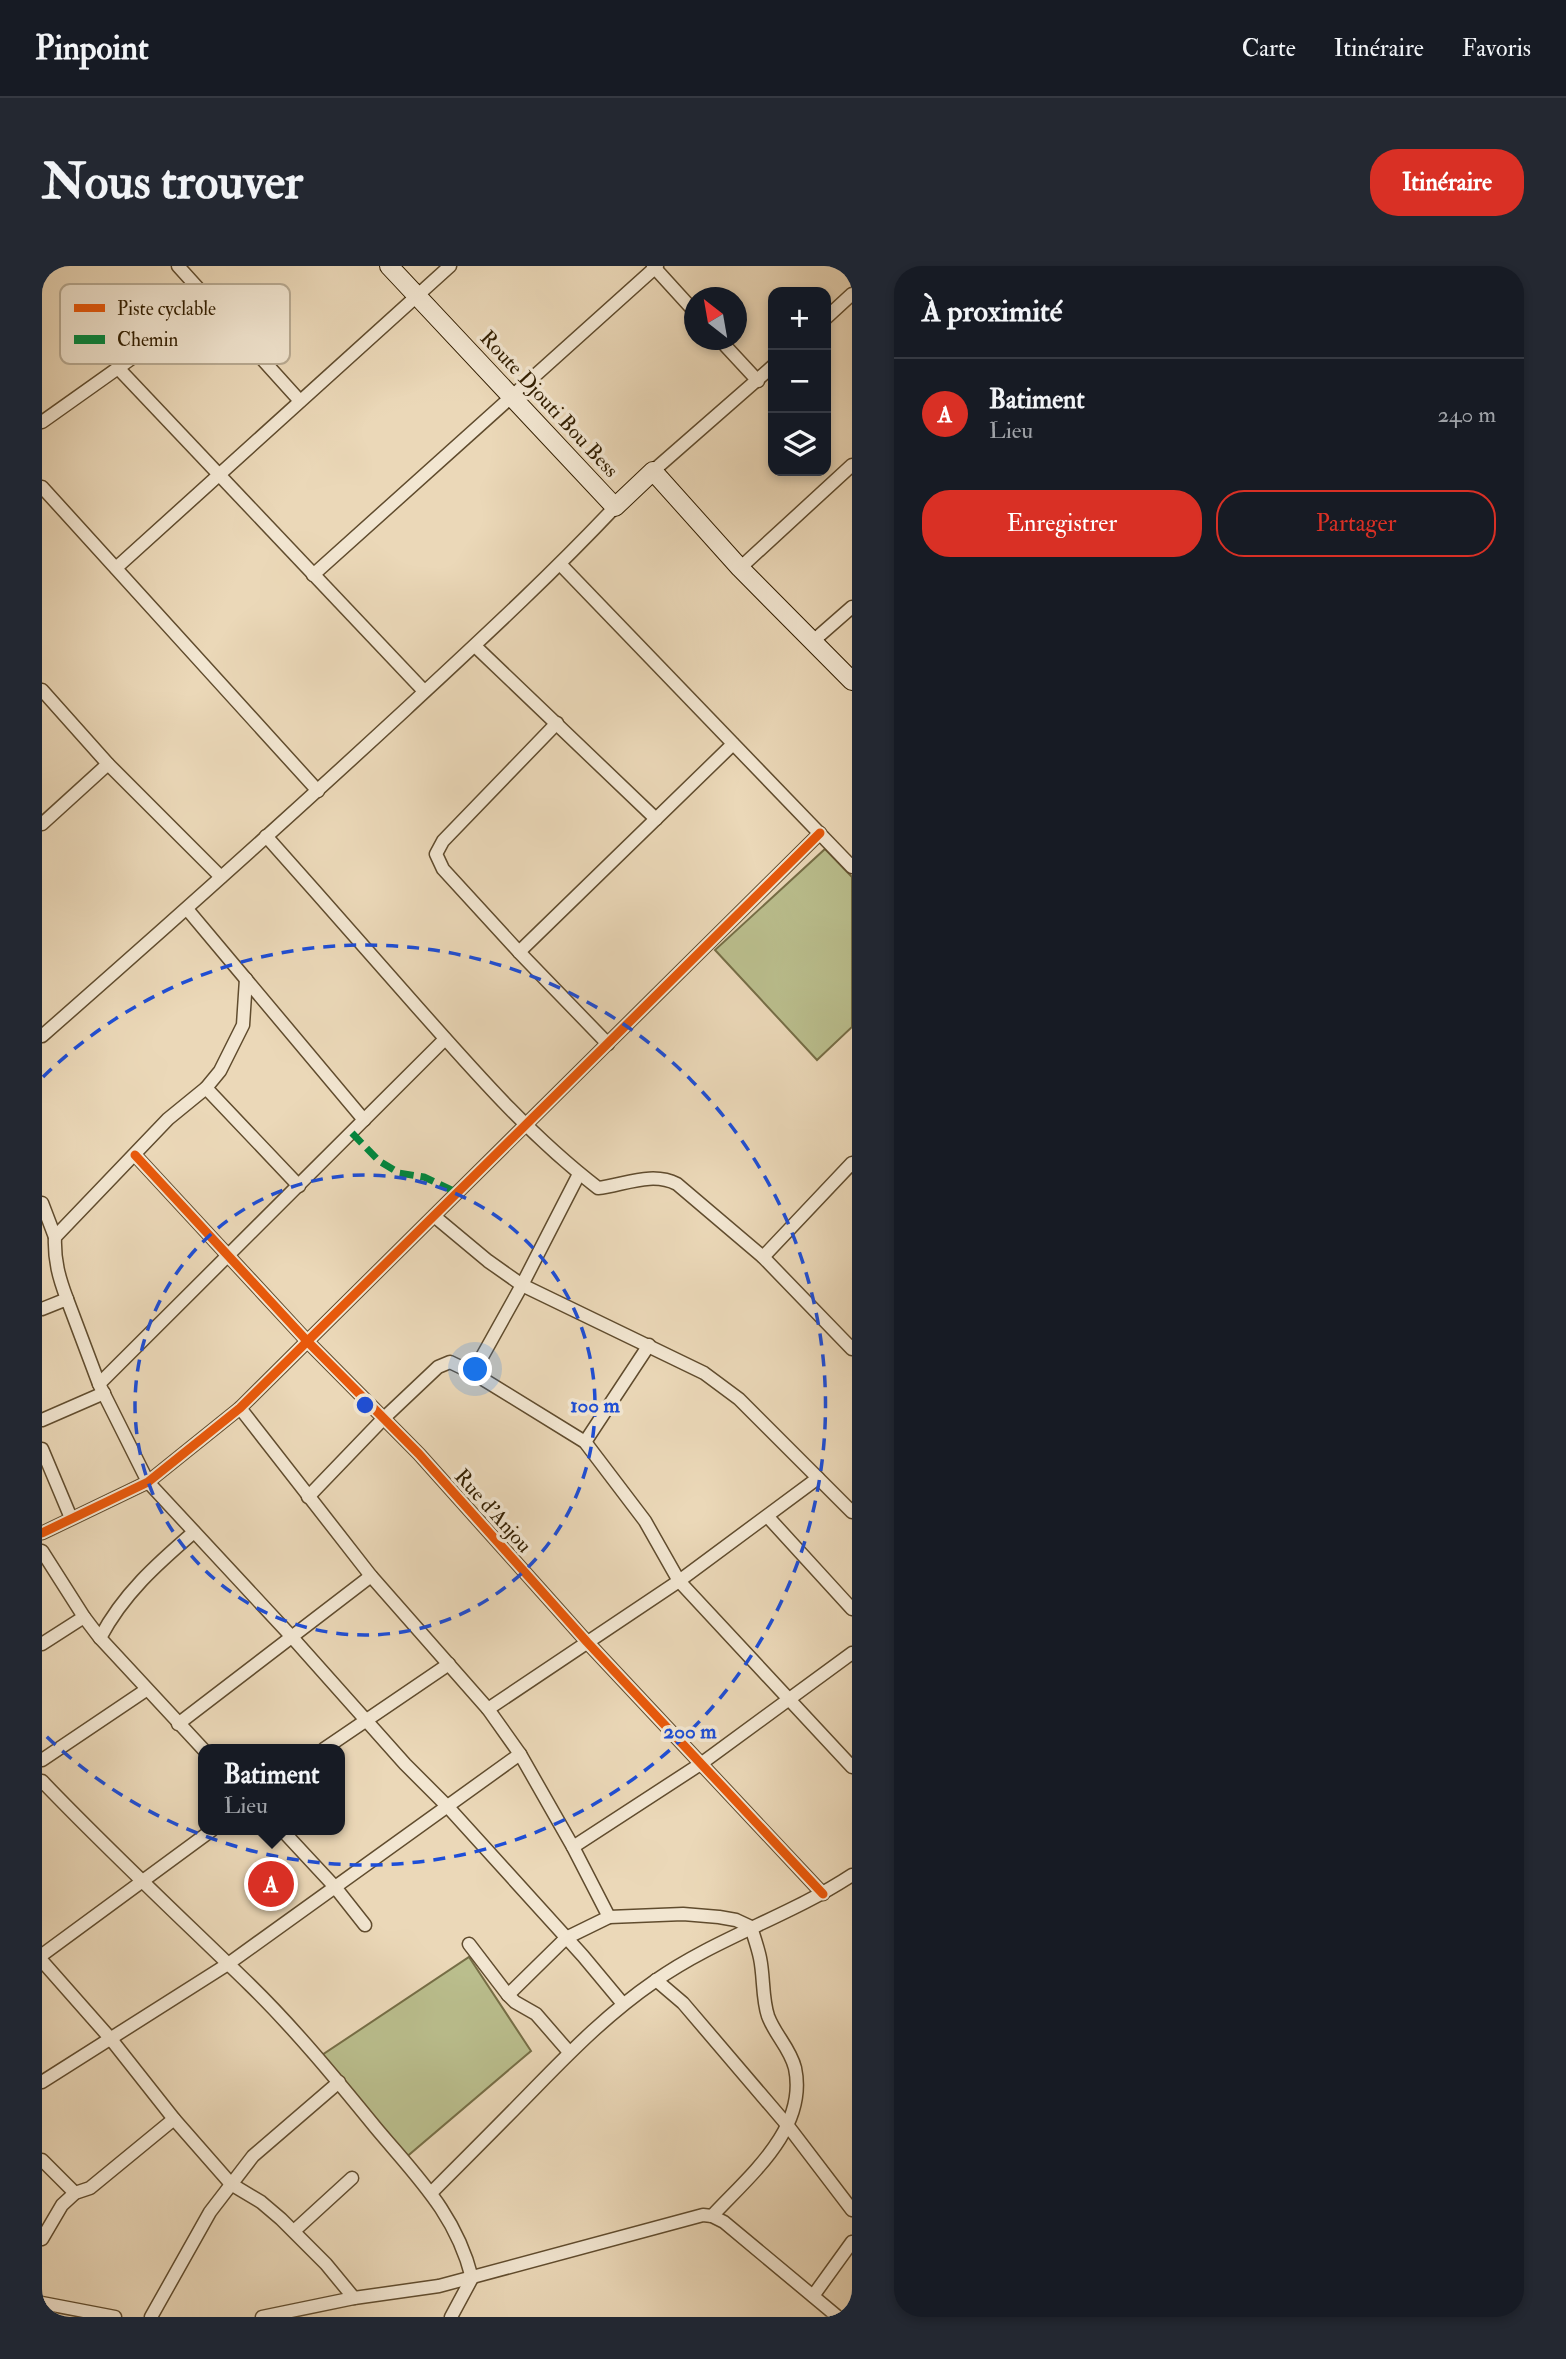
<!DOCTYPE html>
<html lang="fr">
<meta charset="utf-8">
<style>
:root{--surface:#171b24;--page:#242831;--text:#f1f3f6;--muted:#9ea1a6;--line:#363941;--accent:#d93025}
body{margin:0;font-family:"IM FELL Double Pica",serif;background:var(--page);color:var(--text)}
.controls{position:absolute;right:21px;top:21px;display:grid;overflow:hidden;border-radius:14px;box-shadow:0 4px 10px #0003}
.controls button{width:63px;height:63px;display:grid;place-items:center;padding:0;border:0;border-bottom:2px solid var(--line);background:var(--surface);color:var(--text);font:35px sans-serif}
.compass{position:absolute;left:642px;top:21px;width:63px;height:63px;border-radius:50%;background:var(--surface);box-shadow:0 4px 10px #0003;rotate:329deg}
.you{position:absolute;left:434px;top:1104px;width:24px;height:24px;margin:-18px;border:5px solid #fff;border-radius:50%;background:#1a73e8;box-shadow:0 0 0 10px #1a73e833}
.badge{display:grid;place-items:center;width:46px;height:46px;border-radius:50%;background:var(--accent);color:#fff;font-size:23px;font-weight:700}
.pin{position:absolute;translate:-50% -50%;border:4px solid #fff;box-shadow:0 2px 7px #0006}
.popup{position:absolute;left:156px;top:1478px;width:147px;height:91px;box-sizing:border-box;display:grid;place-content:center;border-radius:14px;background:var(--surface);filter:drop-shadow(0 2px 5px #0005);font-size:23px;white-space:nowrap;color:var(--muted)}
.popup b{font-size:26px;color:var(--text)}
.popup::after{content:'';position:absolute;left:50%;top:100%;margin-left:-14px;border:14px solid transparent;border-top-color:var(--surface)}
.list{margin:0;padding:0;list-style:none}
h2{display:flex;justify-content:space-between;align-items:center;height:91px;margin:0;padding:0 28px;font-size:30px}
h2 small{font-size:23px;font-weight:400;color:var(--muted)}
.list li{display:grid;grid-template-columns:46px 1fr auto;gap:21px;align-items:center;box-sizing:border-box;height:112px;padding:0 28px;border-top:2px solid var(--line)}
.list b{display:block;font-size:26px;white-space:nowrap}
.list p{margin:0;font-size:23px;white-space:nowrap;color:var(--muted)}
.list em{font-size:23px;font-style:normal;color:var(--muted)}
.actions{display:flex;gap:14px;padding:21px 28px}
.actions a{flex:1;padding:16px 0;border:2px solid var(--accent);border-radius:28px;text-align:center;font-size:24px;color:var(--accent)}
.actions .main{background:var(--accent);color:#fff}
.icon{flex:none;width:38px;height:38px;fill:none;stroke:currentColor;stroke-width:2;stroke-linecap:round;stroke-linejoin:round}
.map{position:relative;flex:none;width:810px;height:2051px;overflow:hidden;border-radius:28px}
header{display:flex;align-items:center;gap:42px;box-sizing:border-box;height:98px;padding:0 35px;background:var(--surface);border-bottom:2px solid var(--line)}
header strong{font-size:33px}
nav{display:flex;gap:38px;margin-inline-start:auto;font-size:24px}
.intro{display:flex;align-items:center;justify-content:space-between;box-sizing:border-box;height:168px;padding:0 42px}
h1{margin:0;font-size:49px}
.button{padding:18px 32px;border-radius:28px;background:var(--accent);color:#fff;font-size:24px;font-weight:700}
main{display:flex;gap:42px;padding:0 42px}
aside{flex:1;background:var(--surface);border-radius:28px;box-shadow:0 4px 10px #0003}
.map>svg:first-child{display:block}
.green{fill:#babe8d;stroke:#766e46;stroke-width:2}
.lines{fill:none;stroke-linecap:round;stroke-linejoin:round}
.minor-casing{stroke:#604c2e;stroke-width:15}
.secondary-casing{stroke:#321e00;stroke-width:20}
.minor{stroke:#f2e6d1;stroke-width:12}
.secondary{stroke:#f2e6d1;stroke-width:18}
.quiet{stroke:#00873e;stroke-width:7;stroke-dasharray:14 7;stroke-linecap:butt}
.cycleway-casing{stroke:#f2e6d1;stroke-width:13}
.cycleway{stroke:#e8590c;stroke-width:9}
.ring{fill:none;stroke:#1d4ed8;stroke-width:3.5;stroke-dasharray:12 9}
.labels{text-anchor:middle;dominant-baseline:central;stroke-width:7;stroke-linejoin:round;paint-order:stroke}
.street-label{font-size:21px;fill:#321e00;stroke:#f2e6d1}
.key{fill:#f2e6d1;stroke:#b8aa92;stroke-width:2}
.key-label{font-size:19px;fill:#321e00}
.centre{fill:#1d4ed8;stroke:#f2e6d1;stroke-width:3.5}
.ring-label{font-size:21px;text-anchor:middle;font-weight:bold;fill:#1d4ed8;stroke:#f2e6d1;stroke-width:7;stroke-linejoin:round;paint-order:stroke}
</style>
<header>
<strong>Pinpoint</strong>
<nav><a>Carte</a><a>Itinéraire</a><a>Favoris</a></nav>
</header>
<div class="intro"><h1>Nous trouver</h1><a class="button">Itinéraire</a></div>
<main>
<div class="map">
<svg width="810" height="2051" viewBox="0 0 810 2051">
<rect width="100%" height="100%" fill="#ebd8b8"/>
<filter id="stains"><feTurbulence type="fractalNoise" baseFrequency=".00286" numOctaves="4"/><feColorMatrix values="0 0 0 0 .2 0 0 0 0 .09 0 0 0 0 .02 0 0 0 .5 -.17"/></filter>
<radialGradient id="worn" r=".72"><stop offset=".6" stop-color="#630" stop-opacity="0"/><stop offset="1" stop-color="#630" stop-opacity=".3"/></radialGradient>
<!-- green -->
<g class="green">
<polygon points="783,583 810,611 810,761 775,794 673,684"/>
<polygon points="427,1691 489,1785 362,1893 277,1791"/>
</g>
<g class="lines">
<!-- minor casing -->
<g class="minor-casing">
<g id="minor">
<polyline points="136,0 258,135"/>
<polyline points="611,0 652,45"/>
<polyline points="784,52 810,28"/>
<polyline points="678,74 716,115"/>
<polyline points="76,102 382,425"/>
<polyline points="0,156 169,36"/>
<polyline points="611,205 731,100"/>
<polyline points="0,221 276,525"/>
<polyline points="519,299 810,601"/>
<polyline points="74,302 408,0"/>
<polyline points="698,302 810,199"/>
<polyline points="271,309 615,0"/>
<polyline points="770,376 810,341"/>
<polyline points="433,380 614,553"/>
<polyline points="0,424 66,498 179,611"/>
<polyline points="515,457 401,575 394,588 401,603 477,686 566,778"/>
<polyline points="0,558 66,498"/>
<path d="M 224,570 C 275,627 325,684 376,742 C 432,805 488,870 556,922 C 582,919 610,905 635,918 L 721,991 L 810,1083"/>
<polyline points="145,643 322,854"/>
<polyline points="477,686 691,478"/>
<path d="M 0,770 C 122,663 244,554 363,444 C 435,377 505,313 573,241"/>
<polyline points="164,822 257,920"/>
<polyline points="93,889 266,1076 377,1188 545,1376 781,1628"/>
<polyline points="0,937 13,971"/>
<polyline points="392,950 446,995 480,1019 662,1107 697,1133 810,1246"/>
<polyline points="721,991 810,897"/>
<path d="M 25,1033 C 17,1012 12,994 13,971 L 126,853 L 164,822 L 178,805 L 201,759 L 204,713"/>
<polyline points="0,1043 25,1033 57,1118 106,1216 249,1370 363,1498 406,1541 541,1690 581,1738"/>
<polyline points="431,1107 543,1176 603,1255 637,1315 810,1501"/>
<polyline points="57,1118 403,773"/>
<polyline points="198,1142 329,1310 446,1443 478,1488 531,1581 567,1651"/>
<polyline points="0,1154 62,1127"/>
<polyline points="543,1176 607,1079"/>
<polyline points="0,1183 29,1252"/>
<polyline points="266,1231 342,1152 396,1101 408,1096 431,1107 480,1019 537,908"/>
<polyline points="726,1251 810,1343"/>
<polyline points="0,1267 106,1216 198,1142 778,567"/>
<polyline points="0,1285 42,1351 58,1372 161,1483"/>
<path d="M 58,1372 C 81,1328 115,1298 152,1266"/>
<polyline points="0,1378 42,1351"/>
<polyline points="446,1443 637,1315 776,1212"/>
<polyline points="136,1458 329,1310"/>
<polyline points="282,1483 407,1398"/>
<polyline points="0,1494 104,1424"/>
<path d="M 0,1515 C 67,1585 138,1651 208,1719 C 253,1763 294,1813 334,1862 C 375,1911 414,1948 430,2012 L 409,2051"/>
<polyline points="240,1564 293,1621 323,1659"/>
<polyline points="531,1581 660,1497 810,1387"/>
<polyline points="427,1678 466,1729 473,1736 494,1748 527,1786"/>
<polyline points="0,1689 170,1564"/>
<polyline points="0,1695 68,1772 132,1853 189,1918 219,1936 239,1953 284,1998 312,2032"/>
<polyline points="614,1714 641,1737 746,1860 810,1944"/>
<path d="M 466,1729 L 524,1672 L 567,1651 L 641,1648 L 677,1651 L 694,1654 L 709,1661 C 712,1671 716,1682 718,1692 C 722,1711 720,1732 726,1750 C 733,1769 748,1782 753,1802 C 766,1863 707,1910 670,1950"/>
<polyline points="0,1816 186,1698 478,1488"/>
<polyline points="0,1894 33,1927"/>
<path d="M 389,1927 C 424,1892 459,1857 494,1821 C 532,1782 568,1746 613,1715 C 674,1672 748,1650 810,1609"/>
<polyline points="252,1965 310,1912"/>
<polyline points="0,1973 20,1939 33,1927 48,1922 132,1853"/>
<polyline points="771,2030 810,1976"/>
<polyline points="0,2037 73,2051"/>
<polyline points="109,2051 168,1946 211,1890 297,1816"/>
<polyline points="220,2051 312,2032 397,2020 661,1949 670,1950 682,1956 796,2051"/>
</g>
</g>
<!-- secondary casing -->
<g class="secondary-casing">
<polyline id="secondary" points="347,0 573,241 611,205 698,302 810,415"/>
</g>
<!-- minor -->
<use href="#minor" class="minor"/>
<!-- secondary -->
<use href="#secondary" class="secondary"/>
<!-- quiet -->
<polyline class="quiet" points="310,867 337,895 357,907 382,911 416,927"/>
<!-- cycleway casing -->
<g class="cycleway-casing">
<g id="cycleway">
<polyline points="93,889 266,1076 377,1188 545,1376 781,1628"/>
<polyline points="0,1267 106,1216 198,1142 778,567"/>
</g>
</g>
<!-- cycleway -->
<use href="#cycleway" class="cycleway"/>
</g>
<!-- distance rings -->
<g class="ring">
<circle cx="323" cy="1139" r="230"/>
<path d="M1 811A460 460 0 1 1 1 1467"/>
</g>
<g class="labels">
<!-- street labels -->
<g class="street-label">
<text transform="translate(507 138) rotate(47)">Route Djouti Bou Bess</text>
<text transform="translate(451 1245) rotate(48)">Rue d’Anjou</text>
</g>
</g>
<!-- legend -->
<rect x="18" y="18" width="230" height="80" rx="10" class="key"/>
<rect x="32" y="38" width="31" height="8" fill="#e8590c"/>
<rect x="32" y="69" width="31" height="9" fill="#00873e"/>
<g class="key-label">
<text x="75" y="49">Piste cyclable</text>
<text x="75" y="80">Chemin</text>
</g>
<circle cx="323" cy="1139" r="10" class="centre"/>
<g class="ring-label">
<text x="553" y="1146">100 m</text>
<text x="648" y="1472">200 m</text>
</g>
<rect width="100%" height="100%" filter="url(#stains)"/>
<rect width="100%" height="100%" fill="url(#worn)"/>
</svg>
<div class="controls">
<button>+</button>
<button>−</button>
<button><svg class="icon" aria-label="layers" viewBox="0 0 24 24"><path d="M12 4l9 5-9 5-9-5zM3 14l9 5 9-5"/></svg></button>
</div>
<svg class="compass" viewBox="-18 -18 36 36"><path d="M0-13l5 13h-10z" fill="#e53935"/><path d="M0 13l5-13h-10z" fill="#9ea1a6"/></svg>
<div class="you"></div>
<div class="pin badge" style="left:229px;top:1618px">A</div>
<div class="popup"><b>Batiment</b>Lieu</div>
</div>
<aside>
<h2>À proximité<small></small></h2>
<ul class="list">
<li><span class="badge">A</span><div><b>Batiment</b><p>Lieu</p></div><em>240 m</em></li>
</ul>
<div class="actions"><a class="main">Enregistrer</a><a>Partager</a></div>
</aside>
</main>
